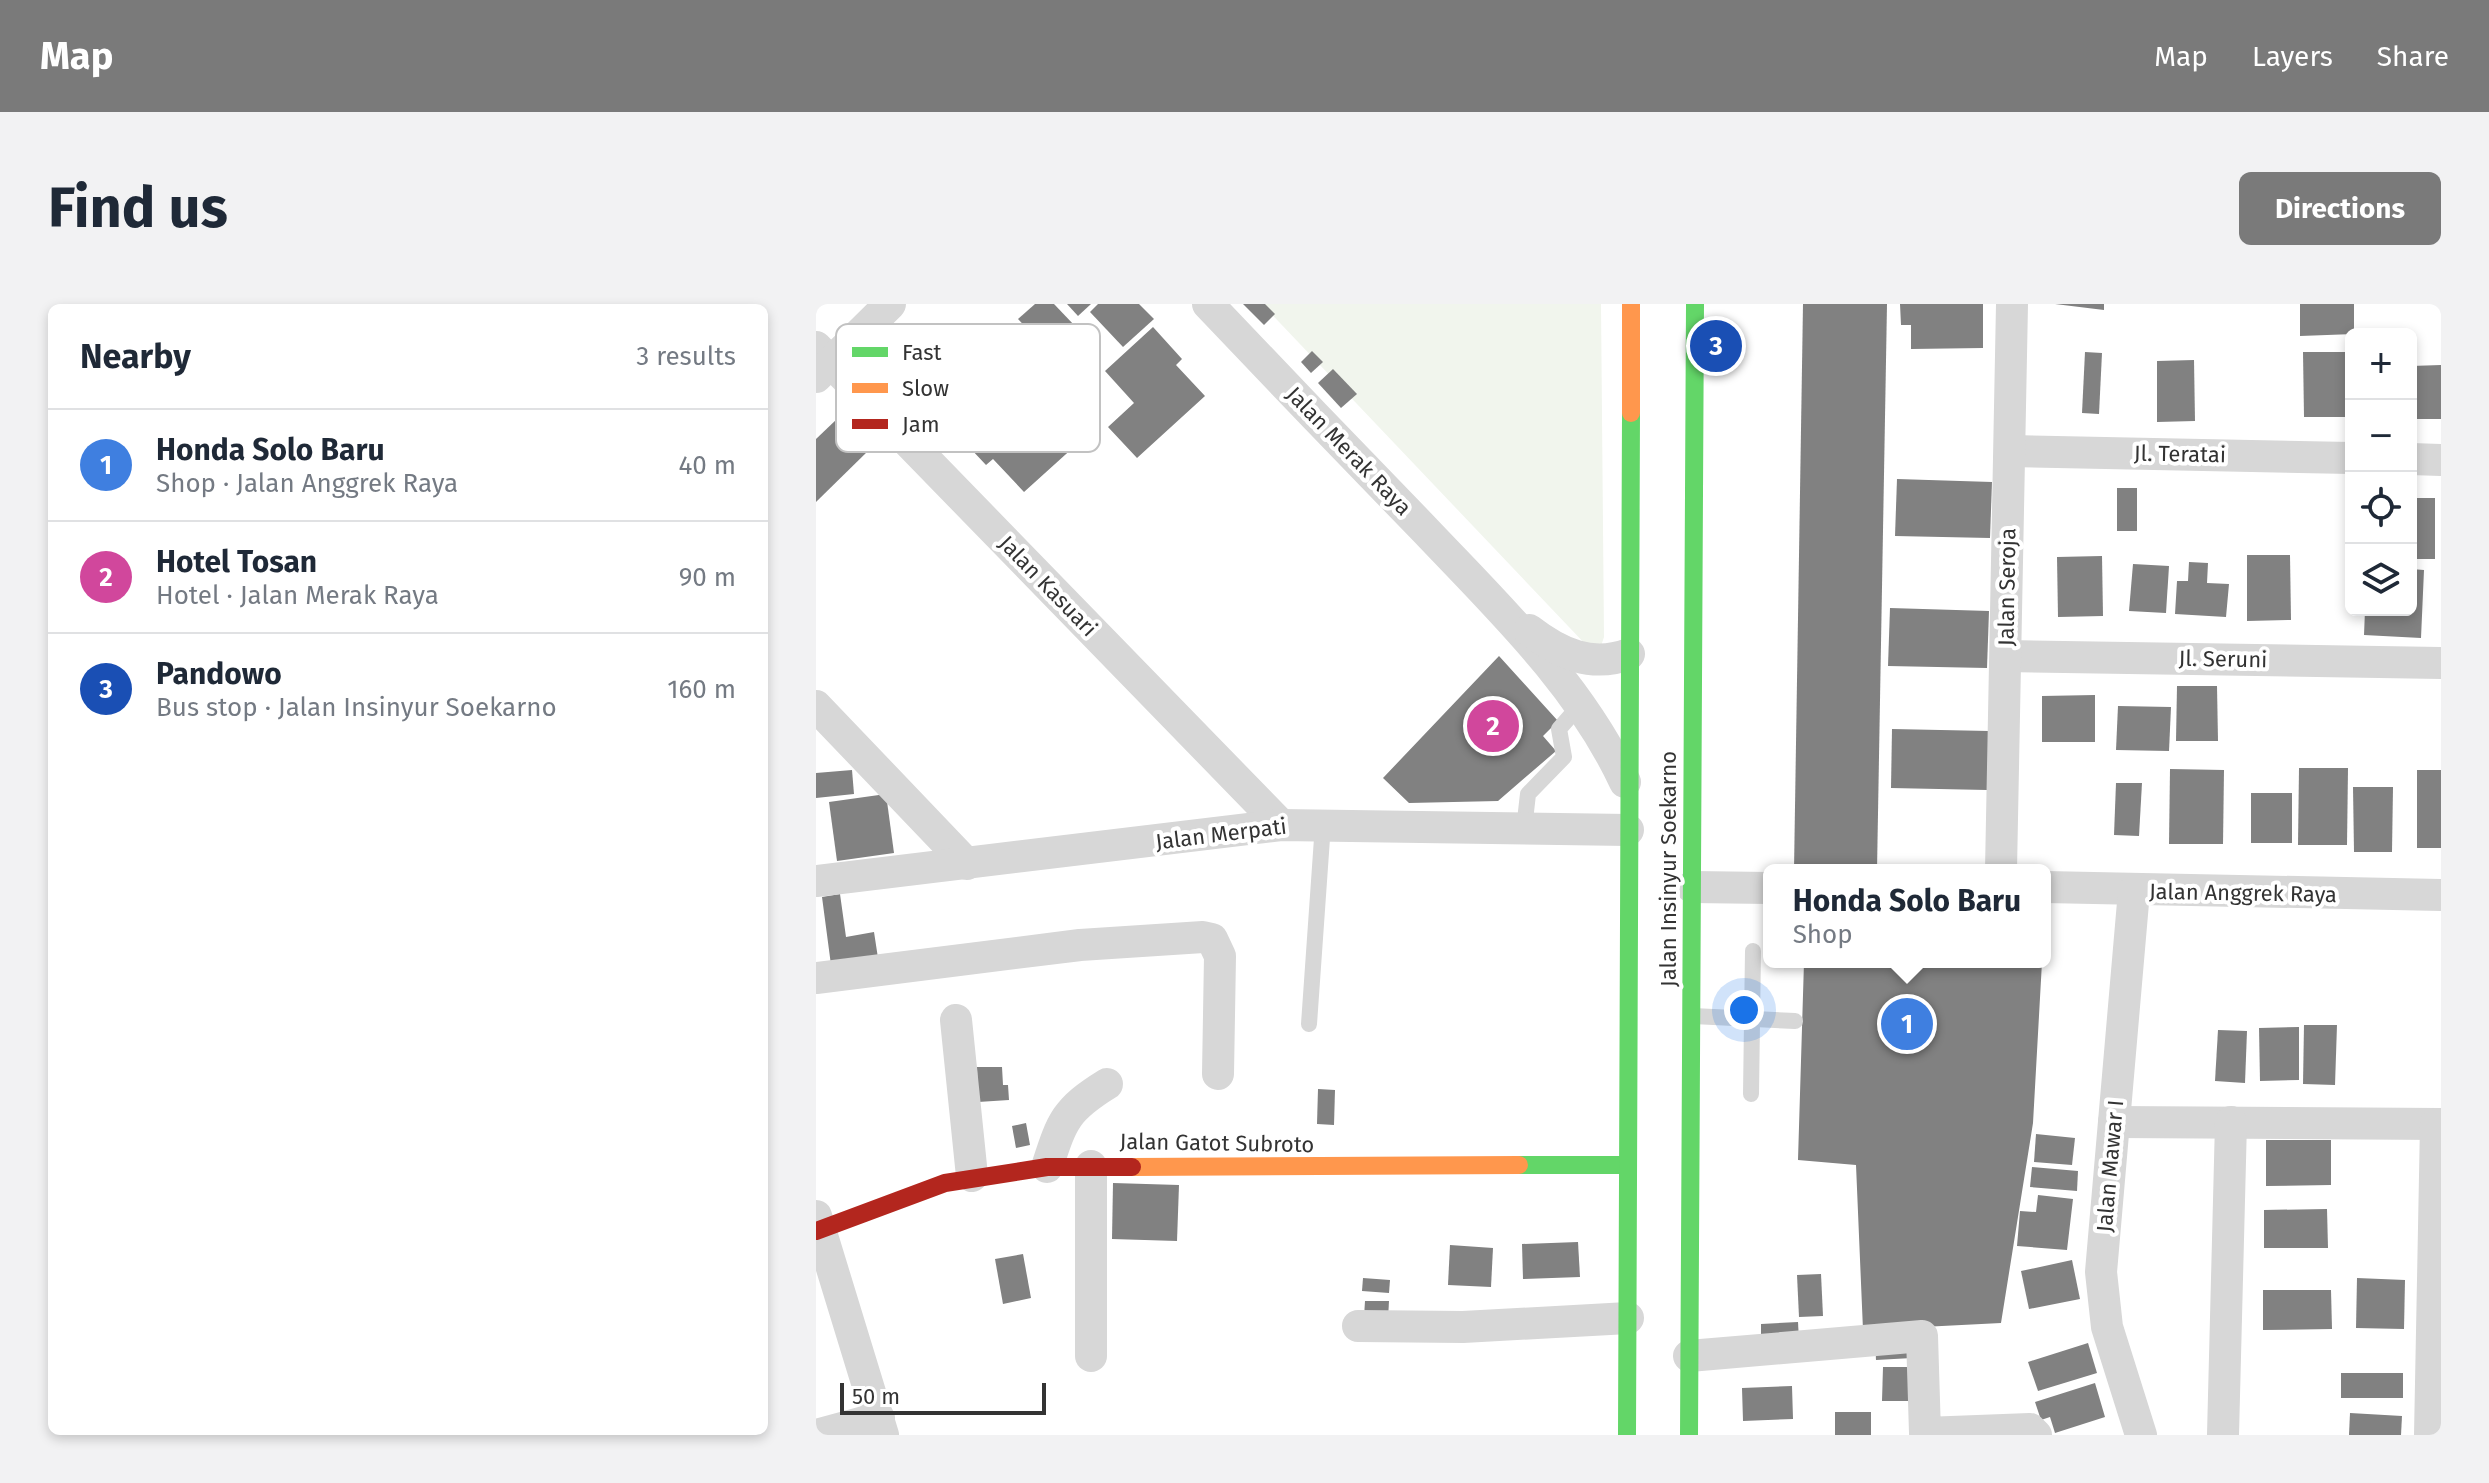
<!DOCTYPE html>
<meta charset="utf-8">
<style>
:root{--surface:#fff;--page:#f2f2f3;--text:#1f2937;--muted:#747a83;--line:#e0e1e3;--accent:#7a7a7a}
body{margin:0;font-family:"Fira Sans",sans-serif;background:var(--page);color:var(--text)}
.controls{position:absolute;right:24px;top:24px;display:grid;overflow:hidden;border-radius:12px;box-shadow:0 4px 12px #0003}
.controls button{width:72px;height:72px;display:grid;place-items:center;padding:0;border:0;border-bottom:2px solid var(--line);background:var(--surface);color:var(--text);font:40px sans-serif}
.scale{position:absolute;left:24px;bottom:20px;width:206px;box-sizing:border-box;padding-left:8px;border:4px solid #333;border-top:0;font-size:22px;line-height:28px;white-space:nowrap;color:#333;-webkit-text-stroke:6px #fff;paint-order:stroke}
.you{position:absolute;left:928px;top:706px;width:28px;height:28px;margin:-20px;border:6px solid #fff;border-radius:50%;background:#1a73e8;box-shadow:0 0 0 12px #1a73e833}
.badge{display:grid;place-items:center;width:52px;height:52px;border-radius:50%;background:var(--accent);color:#fff;font-size:26px;font-weight:700}
.pin{position:absolute;translate:-50% -50%;border:4px solid #fff;box-shadow:0 2px 8px #0006}
.popup{position:absolute;left:947px;top:560px;width:288px;height:104px;box-sizing:border-box;display:grid;place-content:center;border-radius:12px;background:var(--surface);filter:drop-shadow(0 2px 6px #0005);font-size:26px;white-space:nowrap;color:var(--muted)}
.popup b{font-size:30px;color:var(--text)}
.popup::after{content:'';position:absolute;left:50%;top:100%;margin-left:-16px;border:16px solid transparent;border-top-color:var(--surface)}
.list{margin:0;padding:0;list-style:none}
h2{display:flex;justify-content:space-between;align-items:center;height:104px;margin:0;padding:0 32px;font-size:34px}
h2 small{font-size:26px;font-weight:400;color:var(--muted)}
.list li{display:grid;grid-template-columns:52px 1fr auto;gap:24px;align-items:center;box-sizing:border-box;height:112px;padding:0 32px;border-top:2px solid var(--line)}
.list b{display:block;font-size:30px;white-space:nowrap}
.list p{margin:0;font-size:26px;white-space:nowrap;color:var(--muted)}
.list em{font-size:26px;font-style:normal;color:var(--muted)}
.icon{flex:none;width:44px;height:44px;fill:none;stroke:currentColor;stroke-width:2;stroke-linecap:round;stroke-linejoin:round}
.map{position:relative;flex:none;width:1625px;height:1131px;overflow:hidden;border-radius:12px}
header{display:flex;align-items:center;gap:48px;box-sizing:border-box;height:112px;padding:0 40px;background:var(--accent);color:#fff}
header strong{font-size:38px}
nav{display:flex;gap:44px;margin-inline-start:auto;font-size:28px}
.intro{display:flex;align-items:center;justify-content:space-between;box-sizing:border-box;height:192px;padding:0 48px}
h1{margin:0;font-size:56px}
.button{padding:20px 36px;border-radius:12px;background:var(--accent);color:#fff;font-size:28px;font-weight:700}
main{display:flex;gap:48px;padding:0 48px}
aside{flex:1;background:var(--surface);border-radius:12px;box-shadow:0 4px 12px #0003}
.map>svg:first-child{display:block}
.green{fill:#f1f5ed}
.building{fill:#818181}
.lines{fill:none;stroke-linecap:round;stroke-linejoin:round}
.lane{stroke:#d7d7d7;stroke-width:16}
.street{stroke:#d7d7d7;stroke-width:32}
.fast{stroke:#63d668;stroke-width:18}
.slow{stroke:#ff974d;stroke-width:18}
.jam{stroke:#b3261e;stroke-width:18}
.labels{text-anchor:middle;dominant-baseline:central;stroke-width:8;stroke-linejoin:round;paint-order:stroke}
.street-label{font-size:22px;fill:#333;stroke:#fff}
.key{fill:#fff;stroke:#c2c2c2;stroke-width:2}
.key-label{font-size:22px;fill:#333}
</style>
<header>
<strong>Map</strong>
<nav><a>Map</a><a>Layers</a><a>Share</a></nav>
</header>
<div class="intro"><h1>Find us</h1><a class="button">Directions</a></div>
<main>
<aside>
<h2>Nearby<small>3 results</small></h2>
<ul class="list">
<li><span class="badge" style="background:#3f7fe0">1</span><div><b>Honda Solo Baru</b><p>Shop · Jalan Anggrek Raya</p></div><em>40 m</em></li>
<li><span class="badge" style="background:#d1479c">2</span><div><b>Hotel Tosan</b><p>Hotel · Jalan Merak Raya</p></div><em>90 m</em></li>
<li><span class="badge" style="background:#1a4fb4">3</span><div><b>Pandowo</b><p>Bus stop · Jalan Insinyur Soekarno</p></div><em>160 m</em></li>
</ul>
</aside>
<div class="map">
<svg width="1625" height="1131" viewBox="0 0 1625 1131">
<rect width="100%" height="100%" fill="#fff"/>
<!-- green -->
<polygon class="green" points="446,0 785,0 788,333 784,345 772,343"/>
<!-- building -->
<g class="building">
<polygon points="219,0 238,0 259,22 231,46 202,15"/>
<polygon points="251,0 275,0 262,12"/>
<polygon points="282,0 323,0 338,15 307,43 274,8"/>
<polygon points="427,0 449,0 459,10 448,21"/>
<polygon points="987,0 1071,0 1061,566 978,566"/>
<polygon points="1084,0 1167,0 1167,44 1095,45 1095,21 1085,21"/>
<polygon points="1239,0 1288,0 1288,6"/>
<polygon points="1484,0 1538,0 1538,30 1484,32"/>
<polygon points="337,23 366,55 360,61 389,92 321,154 292,123 318,99 289,67"/>
<polygon points="496,47 507,58 495,69 485,58"/>
<polygon points="1269,48 1286,49 1283,110 1266,109"/>
<polygon points="1487,48 1529,48 1530,113 1488,113"/>
<polygon points="1378,56 1379,117 1341,118 1341,57"/>
<polygon points="204,61 223,81 240,66 281,110 264,126 270,132 208,188 177,155 170,161 154,144 161,137 142,117"/>
<polygon points="1625,61 1625,115 1595,115 1595,62"/>
<polygon points="517,65 541,90 525,104 502,79"/>
<polygon points="22,114 53,146 0,198 0,135"/>
<polygon points="1081,175 1176,178 1174,234 1079,232"/>
<rect x="1301" y="184" width="20" height="43"/>
<rect x="1595" y="194" width="24" height="61"/>
<polygon points="1431,251 1474,251 1475,316 1431,317"/>
<polygon points="1286,252 1287,312 1242,313 1241,253"/>
<polygon points="1373,258 1392,259 1391,279 1413,280 1410,313 1359,310 1361,277 1372,277"/>
<polygon points="1317,260 1353,262 1350,309 1313,307"/>
<polygon points="1595,265 1608,266 1605,334 1548,331 1549,306 1595,306"/>
<polygon points="1074,304 1173,307 1171,364 1072,362"/>
<polygon points="683,352 742,417 727,432 740,447 682,497 593,499 567,474"/>
<polygon points="1361,382 1401,382 1402,437 1360,437"/>
<polygon points="1279,391 1279,438 1226,438 1226,392"/>
<polygon points="1302,402 1355,403 1353,447 1300,446"/>
<polygon points="1076,425 1173,427 1171,486 1075,484"/>
<polygon points="1483,464 1532,464 1531,541 1482,541"/>
<polygon points="1354,465 1408,466 1407,540 1353,540"/>
<polygon points="36,466 38,490 0,494 0,469"/>
<rect x="1601" y="466" width="24" height="78"/>
<polygon points="1300,479 1326,479 1323,532 1298,531"/>
<polygon points="1537,483 1577,483 1576,548 1538,548"/>
<rect x="1435" y="489" width="41" height="50"/>
<polygon points="70,490 78,549 21,557 13,498"/>
<polygon points="24,590 30,633 58,628 62,654 15,661 6,593"/>
<polygon points="988,658 1226,658 1217,819 1185,1019 1047,1026 1040,861 982,856"/>
<polygon points="1488,721 1521,721 1519,781 1487,780"/>
<polygon points="1483,723 1483,776 1444,777 1443,724"/>
<polygon points="1402,726 1431,727 1429,779 1399,777"/>
<polygon points="161,763 186,763 187,781 192,781 193,796 162,798"/>
<polygon points="502,785 519,786 518,821 501,820"/>
<polygon points="210,819 214,841 200,844 196,822"/>
<polygon points="1220,830 1259,834 1256,861 1218,858"/>
<polygon points="1450,836 1515,836 1515,881 1450,882"/>
<polygon points="1216,863 1262,867 1261,887 1214,883"/>
<polygon points="297,879 363,881 361,937 296,935"/>
<polygon points="1222,891 1257,895 1251,946 1201,942 1204,907 1220,908"/>
<polygon points="1511,905 1512,944 1448,944 1448,906"/>
<polygon points="762,938 764,973 707,975 706,940"/>
<polygon points="634,941 677,944 675,983 632,981"/>
<polygon points="207,950 215,994 187,1000 179,955"/>
<polygon points="1256,956 1264,995 1213,1005 1205,967"/>
<polygon points="1005,970 1007,1012 983,1013 981,971"/>
<polygon points="547,974 574,976 573,989 546,987"/>
<polygon points="1541,974 1589,976 1588,1025 1540,1024"/>
<polygon points="1447,986 1515,986 1516,1025 1447,1026"/>
<polygon points="549,997 573,997 572,1015 548,1014"/>
<polygon points="982,1018 983,1037 945,1039 945,1020"/>
<polygon points="1095,1034 1096,1054 1060,1056 1059,1036"/>
<polygon points="1272,1039 1281,1069 1222,1087 1212,1058"/>
<polygon points="1067,1063 1093,1063 1093,1097 1066,1097"/>
<rect x="1525" y="1069" width="62" height="25"/>
<polygon points="1279,1079 1289,1113 1239,1129 1234,1113 1225,1116 1219,1098"/>
<polygon points="976,1082 977,1115 927,1117 926,1084"/>
<rect x="1019" y="1108" width="36" height="23"/>
<polygon points="1534,1109 1586,1112 1585,1131 1533,1131"/>
</g>
<g class="lines">
<!-- lane -->
<g class="lane">
<polyline points="708,525 712,490 748,453 743,425 764,401"/>
<polyline points="877,712 979,717"/>
<polyline points="493,720 507,520"/>
<polyline points="935,790 937,647"/>
</g>
<!-- street -->
<g class="street">
<path d="M 392,0 C 464,76 537,152 610,227 C 683,304 764,381 809,478"/>
<polyline points="0,43 465,521"/>
<polyline points="0,73 74,0"/>
<polyline points="1194,147 1535,154"/>
<polyline points="1595,155 1625,156"/>
<path d="M 713,326 C 744,350 776,364 813,350"/>
<polyline points="1190,352 1625,359"/>
<polyline points="0,402 151,560"/>
<polyline points="1185,566 1196,0"/>
<polyline points="0,577 465,521 812,526"/>
<polyline points="876,583 953,584"/>
<polyline points="1229,583 1625,591"/>
<polyline points="1318,587 1285,968 1291,1023 1325,1131"/>
<polyline points="0,674 264,641 387,633 396,635 404,652 402,770"/>
<polyline points="140,716 156,872"/>
<polyline points="1298,818 1625,820"/>
<path d="M 231,863 C 246,817 249,806 291,780"/>
<polyline points="0,912 67,1131"/>
<polyline points="542,1022 647,1023 812,1014"/>
<polyline points="275,1052 275,862"/>
<polyline points="873,1052 1106,1032 1109,1129 1214,1125 1220,1131"/>
<polyline points="0,1131 63,1114"/>
<polyline points="1407,1131 1415,818"/>
<polyline points="1614,1131 1620,820"/>
</g>
<!-- fast -->
<g class="fast">
<polyline points="703,861 812,861"/>
<polyline points="811,1131 815,109"/>
<polyline points="873,1131 879,0"/>
</g>
<!-- slow -->
<g class="slow">
<polyline points="815,109 815,0"/>
<polyline points="316,863 703,861"/>
</g>
<!-- jam -->
<polyline class="jam" points="0,927 129,879 231,863 316,863"/>
</g>
<g class="labels">
<!-- street labels -->
<g class="street-label">
<text transform="translate(533 147) rotate(46)">Jalan Merak Raya</text>
<text transform="translate(1364 150) rotate(1)">Jl. Teratai</text>
<text transform="translate(232 282) rotate(46)">Jalan Kasuari</text>
<text transform="translate(1191 283) rotate(-89)">Jalan Seroja</text>
<text transform="translate(1407 355) rotate(1)">Jl. Seruni</text>
<text transform="translate(405 530) rotate(-7)">Jalan Merpati</text>
<text transform="translate(852 565) rotate(-90)">Jalan Insinyur Soekarno</text>
<text transform="translate(1427 589) rotate(1)">Jalan Anggrek Raya</text>
<text transform="translate(401 839) rotate(1)">Jalan Gatot Subroto</text>
<text transform="translate(1294 862) rotate(-85)">Jalan Mawar I</text>
</g>
</g>
<!-- legend -->
<rect x="20" y="20" width="264" height="128" rx="12" class="key"/>
<rect x="36" y="43" width="36" height="10" fill="#63d668"/>
<rect x="36" y="79" width="36" height="10" fill="#ff974d"/>
<rect x="36" y="115" width="36" height="10" fill="#b3261e"/>
<g class="key-label">
<text x="86" y="56">Fast</text>
<text x="86" y="92">Slow</text>
<text x="86" y="128">Jam</text>
</g>
</svg>
<div class="controls">
<button>+</button>
<button>−</button>
<button><svg class="icon" aria-label="locate" viewBox="0 0 24 24"><circle cx="12" cy="12" r="6"/><path d="M12 2v4M12 18v4M2 12h4M18 12h4"/></svg></button>
<button><svg class="icon" aria-label="layers" viewBox="0 0 24 24"><path d="M12 4l9 5-9 5-9-5zM3 14l9 5 9-5"/></svg></button>
</div>
<div class="scale">50 m</div>
<div class="you"></div>
<div class="pin badge" style="left:1091px;top:720px;background:#3f7fe0">1</div>
<div class="popup"><b>Honda Solo Baru</b>Shop</div>
<div class="pin badge" style="left:677px;top:422px;background:#d1479c">2</div>
<div class="pin badge" style="left:900px;top:42px;background:#1a4fb4">3</div>
</div>
</main>
